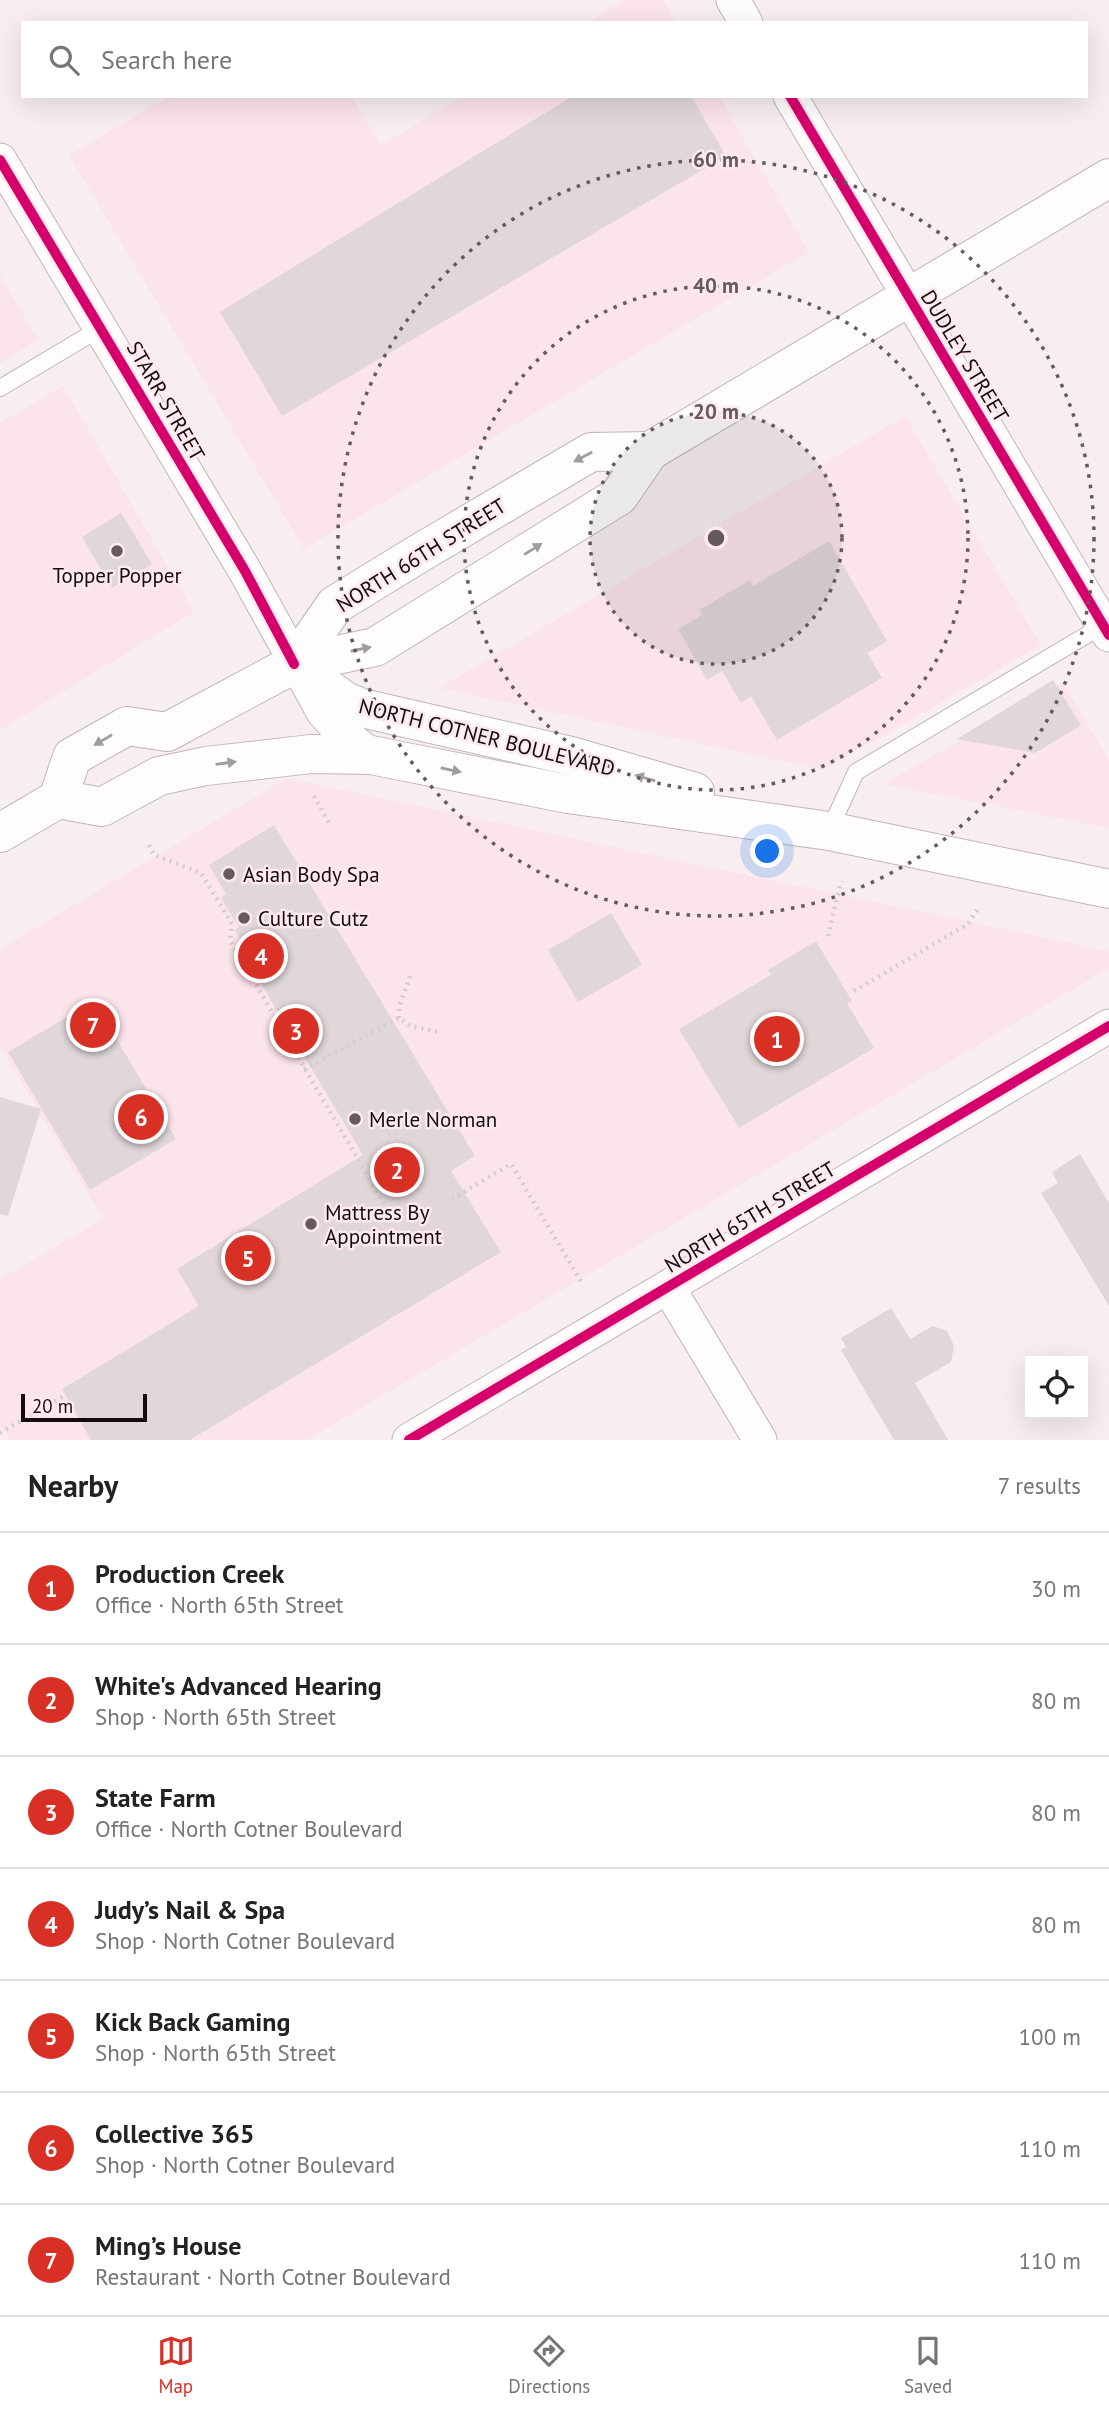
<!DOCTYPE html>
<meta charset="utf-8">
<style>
:root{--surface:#fff;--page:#f2f2f2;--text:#222;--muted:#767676;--line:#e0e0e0;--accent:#d93025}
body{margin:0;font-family:"PT Sans",sans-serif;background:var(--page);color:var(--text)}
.controls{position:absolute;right:21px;bottom:21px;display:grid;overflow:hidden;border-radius:0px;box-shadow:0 7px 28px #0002}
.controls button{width:63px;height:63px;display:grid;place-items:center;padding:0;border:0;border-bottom:2px solid var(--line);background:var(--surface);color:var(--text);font:35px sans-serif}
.scale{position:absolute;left:21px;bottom:18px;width:126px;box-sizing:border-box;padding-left:7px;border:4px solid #150b0e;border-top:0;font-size:19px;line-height:24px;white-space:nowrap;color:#150b0e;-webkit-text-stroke:5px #fde9ee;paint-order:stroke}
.you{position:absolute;left:768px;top:852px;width:24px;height:24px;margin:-18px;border:5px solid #fff;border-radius:50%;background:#1a73e8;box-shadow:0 0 0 10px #1a73e833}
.badge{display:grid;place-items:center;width:46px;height:46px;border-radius:50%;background:var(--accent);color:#fff;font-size:23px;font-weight:700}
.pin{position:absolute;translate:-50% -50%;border:4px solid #fff;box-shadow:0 2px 7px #0006}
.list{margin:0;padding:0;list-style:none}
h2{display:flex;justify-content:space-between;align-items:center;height:91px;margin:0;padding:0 28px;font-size:30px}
h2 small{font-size:23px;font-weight:400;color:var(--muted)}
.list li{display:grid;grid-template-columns:46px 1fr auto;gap:21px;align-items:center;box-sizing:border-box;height:112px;padding:0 28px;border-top:2px solid var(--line)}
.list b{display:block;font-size:26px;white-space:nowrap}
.list p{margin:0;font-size:23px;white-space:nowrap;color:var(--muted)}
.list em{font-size:23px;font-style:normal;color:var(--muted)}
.icon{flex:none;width:38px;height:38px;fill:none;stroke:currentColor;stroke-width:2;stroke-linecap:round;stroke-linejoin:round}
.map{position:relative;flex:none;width:1109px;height:1440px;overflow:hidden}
.search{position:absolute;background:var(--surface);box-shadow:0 7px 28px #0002;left:21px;right:21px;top:21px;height:77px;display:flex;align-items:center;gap:18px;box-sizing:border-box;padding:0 24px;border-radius:0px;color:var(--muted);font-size:26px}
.sheet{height:875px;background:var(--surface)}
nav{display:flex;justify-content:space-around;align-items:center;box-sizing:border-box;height:98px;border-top:2px solid var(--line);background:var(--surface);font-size:19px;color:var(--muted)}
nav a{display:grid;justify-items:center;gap:4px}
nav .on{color:var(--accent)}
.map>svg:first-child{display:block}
.built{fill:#fbe4ea}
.building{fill:#e1d7d9}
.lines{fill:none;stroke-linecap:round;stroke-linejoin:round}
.lane-casing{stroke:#c0b6b8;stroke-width:18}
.street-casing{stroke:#c0b6b8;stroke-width:35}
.secondary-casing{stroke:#c0b6b8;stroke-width:40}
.path{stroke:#d1cdce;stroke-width:4.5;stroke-dasharray:2 5;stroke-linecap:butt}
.lane{stroke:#fefcfd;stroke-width:16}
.street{stroke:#fefcfd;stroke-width:33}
.secondary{stroke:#fefcfd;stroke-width:38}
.cycleway-casing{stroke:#fde9ee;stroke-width:15}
.cycleway{stroke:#d6006c;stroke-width:10}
.oneway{fill:#a19c9d}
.ring{fill:none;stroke:#645a5d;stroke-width:3.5;stroke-dasharray:3.5 7}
.poi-dot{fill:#645a5d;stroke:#fde9ee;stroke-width:2.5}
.labels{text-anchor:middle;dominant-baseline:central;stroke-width:5;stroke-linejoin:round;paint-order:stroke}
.street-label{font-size:21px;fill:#150b0e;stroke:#fde9ee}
.poi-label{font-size:21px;fill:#150b0e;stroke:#fde9ee;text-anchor:start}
.centre{fill:#645a5d;stroke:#fde9ee;stroke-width:3.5}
.ring-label{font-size:21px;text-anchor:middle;font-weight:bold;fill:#645a5d;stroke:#fde9ee;stroke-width:5;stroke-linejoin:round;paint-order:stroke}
</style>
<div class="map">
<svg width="1109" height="1440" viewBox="0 0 1109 1440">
<rect width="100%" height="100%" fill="#f8eef0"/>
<!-- built -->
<g class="built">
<polygon points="625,0 663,0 676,23 587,23"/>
<polygon points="170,96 351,96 381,145 464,96 719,96 809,252 304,549 69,155"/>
<polygon points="0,275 38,340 0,363"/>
<polygon points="63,386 194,612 0,730 0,423"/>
<polygon points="905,416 1041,645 823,770 439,688"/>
<polygon points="1063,682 1109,760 1109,828 883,784"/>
<polygon points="287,778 1109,951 1109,968 307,1440 10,1440 0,1424 0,1279 103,1219 0,1047 0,949"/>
</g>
<!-- building -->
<g class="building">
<polygon points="573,96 691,96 726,156 282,416 220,312"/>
<polygon points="121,513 152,564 112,588 82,537"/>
<polygon points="829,541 887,641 867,653 882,678 777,740 751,696 741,703 722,671 707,680 678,629 702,615 699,610 750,580 753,586"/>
<polygon points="1053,680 1081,725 1035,753 957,739"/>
<polygon points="274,825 475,1156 451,1171 501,1252 190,1440 91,1440 62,1389 199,1306 177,1269 363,1155 245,957 249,954 235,930 239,927 221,898 226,894 209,865"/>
<polygon points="611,913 642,965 578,1002 548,950"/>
<polygon points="816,941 852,1001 847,1003 874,1048 739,1128 679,1029 771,975 768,970"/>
<polygon points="94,1001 176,1139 90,1190 8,1052"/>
<polygon points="0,1097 41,1109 8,1216 0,1214"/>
<polygon points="1080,1154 1109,1203 1109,1306 1041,1193 1058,1183 1052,1172"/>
<polygon points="891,1308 910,1339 933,1326 947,1331 954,1346 951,1362 915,1383 948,1440 894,1440 841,1350 846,1347 841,1338"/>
</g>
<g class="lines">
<!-- lane casing -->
<g class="lane-casing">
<g id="lane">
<polyline points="0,388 101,328"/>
<polyline points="829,831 856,772 1107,623"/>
</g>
</g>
<!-- street casing -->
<g class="street-casing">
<g id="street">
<polyline points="733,0 746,23"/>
<polyline points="790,96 1109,635"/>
<polyline points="0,160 245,571 323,712 338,729 371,755"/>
<polyline points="668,1287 760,1440"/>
<polyline points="409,1440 1109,1026"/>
</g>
</g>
<!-- secondary casing -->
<g class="secondary-casing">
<g id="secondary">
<polyline points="294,664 345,701 362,708 571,756 695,792"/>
<polyline points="294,664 335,605 418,554 591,452 650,451"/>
<polyline points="58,799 72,757 127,726 167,732 294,664 375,647 619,496 650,451 1109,178"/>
<polyline points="0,833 58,799 102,807 159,776 206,766 311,754 371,755 568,794 829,831 1109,889"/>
</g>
</g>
<!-- path -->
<g class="path">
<polyline points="314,796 329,823"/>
<polyline points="149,845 154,855 201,873 232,924 230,940 385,1206"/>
<polyline points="828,936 841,881"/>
<polyline points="854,991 968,924 978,909"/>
<polyline points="399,1018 399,1007 410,976"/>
<polyline points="304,1069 399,1018 410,1026 439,1032"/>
<polyline points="452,1199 511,1164 583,1285"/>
<polyline points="0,1433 64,1396"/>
</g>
<!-- lane -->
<use href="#lane" class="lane"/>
<!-- street -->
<use href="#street" class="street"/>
<!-- secondary -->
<use href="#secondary" class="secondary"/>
<!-- cycleway casing -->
<g class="cycleway-casing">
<g id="cycleway">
<polyline points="790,96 1109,635"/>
<polyline points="0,160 245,571 294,664"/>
<polyline points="409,1440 1109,1026"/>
</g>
</g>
<!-- cycleway -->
<use href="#cycleway" class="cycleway"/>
</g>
<!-- one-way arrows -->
<defs><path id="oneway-solid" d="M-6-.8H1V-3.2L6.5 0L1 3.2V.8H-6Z" transform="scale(1.75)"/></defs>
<g class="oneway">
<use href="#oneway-solid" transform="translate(583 457) rotate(152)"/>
<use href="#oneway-solid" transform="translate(533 549) rotate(-32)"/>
<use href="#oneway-solid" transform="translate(361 649) rotate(-12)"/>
<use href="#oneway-solid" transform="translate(103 740) rotate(150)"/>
<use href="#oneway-solid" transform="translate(226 763) rotate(-8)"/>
<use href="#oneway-solid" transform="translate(451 770) rotate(11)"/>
<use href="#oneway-solid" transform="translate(645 778) rotate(-164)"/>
</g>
<!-- distance rings -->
<circle cx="716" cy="538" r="126" fill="#645a5d" fill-opacity=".12"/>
<g class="ring">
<circle cx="716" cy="538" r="126"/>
<circle cx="716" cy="538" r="252"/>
<circle cx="716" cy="538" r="378"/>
</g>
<!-- markers -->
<g class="poi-dot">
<circle cx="117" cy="551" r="7"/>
<circle cx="229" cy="874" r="7"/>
<circle cx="244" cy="918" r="7"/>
<circle cx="355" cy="1119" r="7"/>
<circle cx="311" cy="1224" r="7"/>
</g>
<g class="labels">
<!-- street labels -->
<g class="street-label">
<text transform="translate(965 356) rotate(59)">DUDLEY STREET</text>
<text transform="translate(166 401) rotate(60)">STARR STREET</text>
<text transform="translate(421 555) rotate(-32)">NORTH 66TH STREET</text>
<text transform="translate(487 737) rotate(14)">NORTH COTNER BOULEVARD</text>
<text transform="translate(750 1217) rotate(-31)">NORTH 65TH STREET</text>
</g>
<!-- poi labels -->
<g class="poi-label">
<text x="117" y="575" text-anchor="middle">Topper Popper</text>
<text x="243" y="874">Asian Body Spa</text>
<text x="258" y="918">Culture Cutz</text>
<text x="369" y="1119">Merle Norman</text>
<text x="325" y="1212">Mattress By<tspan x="325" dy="24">Appointment</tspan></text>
</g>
</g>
<circle cx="716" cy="538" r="10" class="centre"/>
<g class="ring-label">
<text x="716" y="167">60 m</text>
<text x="716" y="293">40 m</text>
<text x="716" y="419">20 m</text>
</g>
</svg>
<div class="controls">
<button><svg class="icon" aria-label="locate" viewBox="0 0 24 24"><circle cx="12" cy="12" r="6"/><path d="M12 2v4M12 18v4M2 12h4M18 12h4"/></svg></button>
</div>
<div class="scale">20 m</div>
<div class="you"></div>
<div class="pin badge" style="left:777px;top:1039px">1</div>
<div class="pin badge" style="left:397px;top:1170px">2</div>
<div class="pin badge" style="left:296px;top:1031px">3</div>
<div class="pin badge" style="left:261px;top:956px">4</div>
<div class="pin badge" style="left:248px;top:1258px">5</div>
<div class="pin badge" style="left:141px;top:1117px">6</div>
<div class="pin badge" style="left:93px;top:1025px">7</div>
<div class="search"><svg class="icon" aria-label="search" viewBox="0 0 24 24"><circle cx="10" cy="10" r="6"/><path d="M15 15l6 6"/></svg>Search here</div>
</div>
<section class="sheet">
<h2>Nearby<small>7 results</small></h2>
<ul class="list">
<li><span class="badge">1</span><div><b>Production Creek</b><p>Office · North 65th Street</p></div><em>30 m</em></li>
<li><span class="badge">2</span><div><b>White's Advanced Hearing</b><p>Shop · North 65th Street</p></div><em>80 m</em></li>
<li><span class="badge">3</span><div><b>State Farm</b><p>Office · North Cotner Boulevard</p></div><em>80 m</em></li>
<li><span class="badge">4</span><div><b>Judy’s Nail &amp; Spa</b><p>Shop · North Cotner Boulevard</p></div><em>80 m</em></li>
<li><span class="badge">5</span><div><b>Kick Back Gaming</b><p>Shop · North 65th Street</p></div><em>100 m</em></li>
<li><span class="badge">6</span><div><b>Collective 365</b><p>Shop · North Cotner Boulevard</p></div><em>110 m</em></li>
<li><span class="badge">7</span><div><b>Ming’s House</b><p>Restaurant · North Cotner Boulevard</p></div><em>110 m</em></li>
</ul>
</section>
<nav>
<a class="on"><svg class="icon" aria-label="map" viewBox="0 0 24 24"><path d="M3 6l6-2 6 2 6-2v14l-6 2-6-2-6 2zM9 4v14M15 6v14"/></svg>Map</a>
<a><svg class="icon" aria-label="directions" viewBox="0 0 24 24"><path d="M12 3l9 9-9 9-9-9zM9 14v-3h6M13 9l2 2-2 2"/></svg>Directions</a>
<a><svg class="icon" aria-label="saved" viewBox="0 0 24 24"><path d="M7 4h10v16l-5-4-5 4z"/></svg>Saved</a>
</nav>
